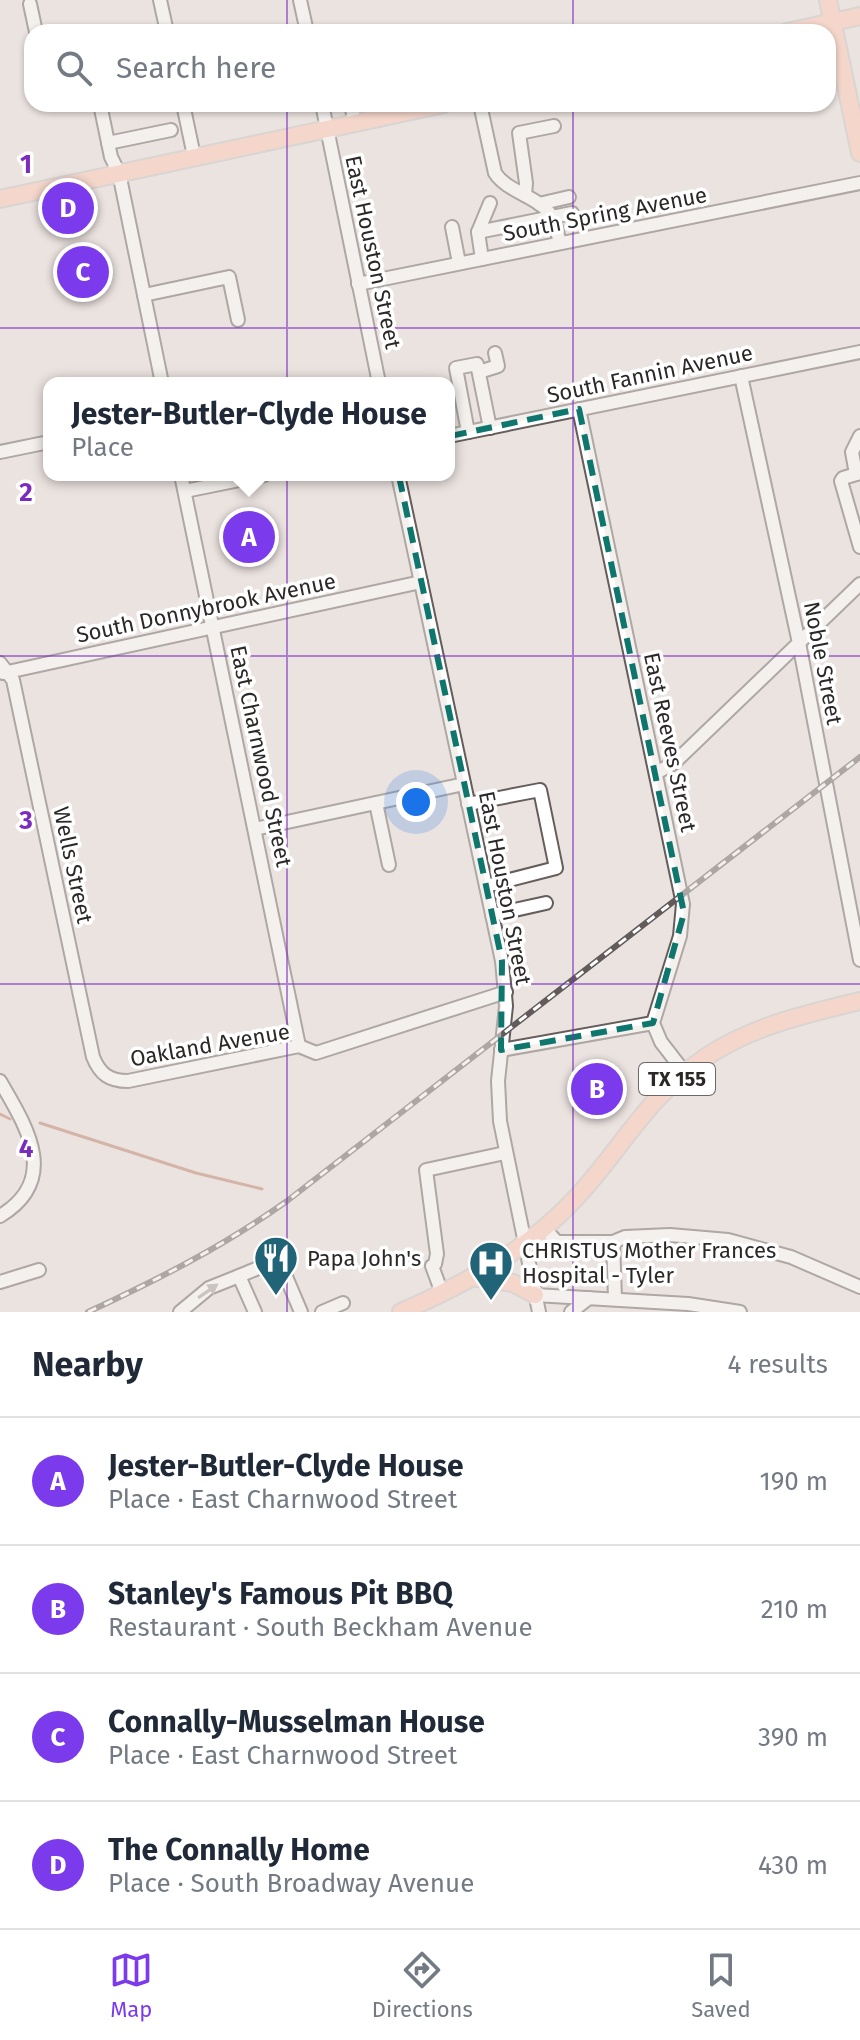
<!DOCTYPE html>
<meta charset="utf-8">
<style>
:root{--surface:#fff;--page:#f2f2f3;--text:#1f2937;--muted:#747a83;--line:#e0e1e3;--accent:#7c3aed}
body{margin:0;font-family:"Fira Sans",sans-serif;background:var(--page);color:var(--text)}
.you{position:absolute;left:416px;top:802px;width:28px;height:28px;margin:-20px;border:6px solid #fff;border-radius:50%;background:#1a73e8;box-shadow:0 0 0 12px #1a73e833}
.badge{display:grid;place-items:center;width:52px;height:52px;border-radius:50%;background:var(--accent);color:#fff;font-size:26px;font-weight:700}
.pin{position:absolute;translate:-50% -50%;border:4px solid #fff;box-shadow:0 2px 8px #0006}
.popup{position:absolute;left:43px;top:377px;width:412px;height:104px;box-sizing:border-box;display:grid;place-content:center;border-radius:16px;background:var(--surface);filter:drop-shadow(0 2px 6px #0005);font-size:26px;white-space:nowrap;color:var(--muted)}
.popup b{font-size:30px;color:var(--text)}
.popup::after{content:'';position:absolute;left:50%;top:100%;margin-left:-16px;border:16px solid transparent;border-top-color:var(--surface)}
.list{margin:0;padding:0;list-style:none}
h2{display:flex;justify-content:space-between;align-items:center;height:104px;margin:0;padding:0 32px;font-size:34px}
h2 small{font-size:26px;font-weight:400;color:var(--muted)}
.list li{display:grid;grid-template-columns:52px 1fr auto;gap:24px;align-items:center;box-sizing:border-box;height:128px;padding:0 32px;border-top:2px solid var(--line)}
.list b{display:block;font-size:30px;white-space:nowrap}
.list p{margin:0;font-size:26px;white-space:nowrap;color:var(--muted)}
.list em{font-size:26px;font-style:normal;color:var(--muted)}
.icon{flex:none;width:44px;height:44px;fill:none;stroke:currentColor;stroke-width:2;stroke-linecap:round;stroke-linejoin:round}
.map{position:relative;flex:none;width:860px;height:1312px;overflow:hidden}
.search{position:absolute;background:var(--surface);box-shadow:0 2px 6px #0004;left:24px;right:24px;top:24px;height:88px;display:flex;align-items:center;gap:20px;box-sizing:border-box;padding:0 28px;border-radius:24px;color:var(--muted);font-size:30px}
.sheet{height:616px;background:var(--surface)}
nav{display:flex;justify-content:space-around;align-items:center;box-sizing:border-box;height:112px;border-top:2px solid var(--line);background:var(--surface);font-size:22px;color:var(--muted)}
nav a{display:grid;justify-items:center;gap:4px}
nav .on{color:var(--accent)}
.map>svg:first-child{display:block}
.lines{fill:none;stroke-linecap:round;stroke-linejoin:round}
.stream{stroke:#ba7b65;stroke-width:3}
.minor-casing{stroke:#645d5b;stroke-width:16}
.major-casing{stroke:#c4c3c3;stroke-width:20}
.minor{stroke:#fff;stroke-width:12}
.major{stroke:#fec6b2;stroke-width:16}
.rail-casing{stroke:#615c5b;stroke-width:6}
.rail{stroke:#fff;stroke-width:3;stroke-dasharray:9;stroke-linecap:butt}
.oneway{fill:#a09e9e}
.marked{fill:none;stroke:#0f766e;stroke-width:6;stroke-dasharray:16 10;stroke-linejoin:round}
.grid{fill:none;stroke:#7b2cbf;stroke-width:2;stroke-opacity:0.55}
.labels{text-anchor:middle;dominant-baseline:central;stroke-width:7;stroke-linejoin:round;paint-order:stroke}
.shield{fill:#fff;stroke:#6b6868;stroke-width:2}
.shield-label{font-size:20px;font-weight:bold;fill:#2b2827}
.street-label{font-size:22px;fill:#2b2827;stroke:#fff}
.poi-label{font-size:22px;fill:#2b2827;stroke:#fff;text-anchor:start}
.grid-label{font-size:26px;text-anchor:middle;font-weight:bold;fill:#7b2cbf;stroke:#fff;stroke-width:7;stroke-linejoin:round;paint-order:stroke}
</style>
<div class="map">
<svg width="860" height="1312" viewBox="0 0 860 1312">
<rect width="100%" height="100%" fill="#ebe3e0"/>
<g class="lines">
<!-- stream -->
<g class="stream">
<polyline points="0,1114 10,1119"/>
<polyline points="40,1123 196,1173 262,1189"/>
</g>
<!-- minor casing -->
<g class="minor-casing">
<g id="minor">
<polyline points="160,0 167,32"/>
<polyline points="300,0 307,32"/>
<polyline points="30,4 36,32"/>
<polyline points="100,104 111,157 119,173 162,383"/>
<polyline points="183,104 194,156"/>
<polyline points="322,104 379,383"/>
<path d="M 480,104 L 495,173 C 508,193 540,196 553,218 C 556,225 558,236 560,243"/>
<polyline points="351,105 355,123"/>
<polyline points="108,143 171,130"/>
<polyline points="525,195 526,183 519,133 554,126"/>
<polyline points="539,204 569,197"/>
<polyline points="452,227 459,263"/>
<polyline points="478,232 572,213"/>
<polyline points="482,259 478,232 490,203"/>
<polyline points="358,284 860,183"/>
<polyline points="144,295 229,277 238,320"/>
<polyline points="479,372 498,366 495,353"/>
<polyline points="741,376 799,643 860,960"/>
<polyline points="579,409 683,904 680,936 653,1023 661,1042 685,1073"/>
<polyline points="468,432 456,368 477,364 490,428"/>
<polyline points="449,436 860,352"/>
<polyline points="0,452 49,442"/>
<polyline points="860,473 843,478 841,481 860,547"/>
<polyline points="856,474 852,452 860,436"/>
<polyline points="181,475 299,1046"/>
<polyline points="398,475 502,961 506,1006 498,1081 500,1121 539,1312"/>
<polyline points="185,491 264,475"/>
<path d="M 0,663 L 13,680 L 93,1057 C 100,1074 109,1081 128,1081 L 299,1046 L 316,1053 L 506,992"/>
<polyline points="3,673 421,582"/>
<polyline points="656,773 674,763 860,584"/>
<polyline points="376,803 389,865"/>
<polyline points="468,804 540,790 556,868 486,886"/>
<polyline points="255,829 464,784"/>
<polyline points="492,915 546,903"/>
<polyline points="501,1050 653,1023"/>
<path d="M 0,1081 C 26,1126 61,1179 0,1216"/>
<polyline points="544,1228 557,1242 613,1242 625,1237 670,1235 728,1240 791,1257 860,1287"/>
<polyline points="613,1242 615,1298"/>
<polyline points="0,1282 39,1270"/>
<polyline points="442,1293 432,1266 435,1264 437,1254 426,1170 505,1153"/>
<polyline points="535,1295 688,1304 740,1312"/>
<polyline points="180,1312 209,1288 239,1276"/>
<polyline points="255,1312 239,1276 268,1264 284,1272 301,1312"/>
<polyline points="322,1312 343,1303"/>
<polyline points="571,1312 589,1298"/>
</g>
</g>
<!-- major casing -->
<g class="major-casing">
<g id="major">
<polyline points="828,0 860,153"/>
<polyline points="787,32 860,16"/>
<polyline points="0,199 444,104"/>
<polyline points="472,1277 513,1283 535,1295"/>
<path d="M 401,1312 C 465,1284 526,1251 574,1200 C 622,1149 645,1098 706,1057 C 752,1026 806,1014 860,1001"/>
</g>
</g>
<!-- minor -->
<use href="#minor" class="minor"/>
<!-- major -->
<use href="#major" class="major"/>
<!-- rail casing -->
<g class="rail-casing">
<path id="rail" d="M 88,1312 C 157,1280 224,1246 287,1201 L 860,757"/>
</g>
<!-- rail -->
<use href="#rail" class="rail"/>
</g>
<!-- one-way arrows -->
<defs><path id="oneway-solid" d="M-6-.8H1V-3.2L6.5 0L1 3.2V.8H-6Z" transform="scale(2)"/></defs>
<use class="oneway" href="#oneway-solid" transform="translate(208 1291) rotate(-35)"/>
<!-- marked area -->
<path d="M0 0H860V1312H0ZM 579,409 L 684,913 L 653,1023 L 501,1050 L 502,961 L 393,448 Z" fill="#ebe3e0" fill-opacity=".55" fill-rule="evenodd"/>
<path class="marked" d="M 579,409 L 684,913 L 653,1023 L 501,1050 L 502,961 L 393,448 Z"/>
<!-- grid -->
<path class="grid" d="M 287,0 L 287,32M 573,0 L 573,32M 287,104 L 287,1312M 573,104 L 573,1312M 0,328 L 860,328M 0,656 L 860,656M 0,984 L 860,984"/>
<!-- icons -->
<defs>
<g id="restaurant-pin" transform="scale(2.3)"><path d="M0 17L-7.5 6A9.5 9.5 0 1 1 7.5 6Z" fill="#216477" stroke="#fff"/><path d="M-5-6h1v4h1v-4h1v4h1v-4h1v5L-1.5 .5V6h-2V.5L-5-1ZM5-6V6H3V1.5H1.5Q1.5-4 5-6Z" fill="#fff"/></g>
<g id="hospital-pin" transform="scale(2.3)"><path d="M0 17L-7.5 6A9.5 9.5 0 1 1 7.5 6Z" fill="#216477" stroke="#fff"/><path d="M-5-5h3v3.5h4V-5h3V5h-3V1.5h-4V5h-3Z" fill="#fff"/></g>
</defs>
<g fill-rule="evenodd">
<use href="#restaurant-pin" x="276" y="1258"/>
<use href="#hospital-pin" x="491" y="1263"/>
</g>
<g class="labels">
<!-- shield labels -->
<rect class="shield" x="639" y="1063" width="76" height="32" rx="6"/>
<g class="shield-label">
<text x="677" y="1079">TX 155</text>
</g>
<!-- street labels -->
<g class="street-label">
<text transform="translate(605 214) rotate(-11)">South Spring Avenue</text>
<text transform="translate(373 252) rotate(78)">East Houston Street</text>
<text transform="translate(650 374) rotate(-12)">South Fannin Avenue</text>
<text transform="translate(206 608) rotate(-12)">South Donnybrook Avenue</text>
<text transform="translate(823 663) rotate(79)">Noble Street</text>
<text transform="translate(670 742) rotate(78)">East Reeves Street</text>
<text transform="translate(261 756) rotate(78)">East Charnwood Street</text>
<text transform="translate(73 865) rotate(78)">Wells Street</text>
<text transform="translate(505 888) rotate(79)">East Houston Street</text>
<text transform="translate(210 1045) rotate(-10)">Oakland Avenue</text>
</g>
<!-- poi labels -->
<g class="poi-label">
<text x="522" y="1250">CHRISTUS Mother Frances<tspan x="522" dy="25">Hospital - Tyler</tspan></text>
<text x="307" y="1258">Papa John's</text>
</g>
</g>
<g class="grid-label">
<text x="26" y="173">1</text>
<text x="26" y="501">2</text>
<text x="26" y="829">3</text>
<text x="26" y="1157">4</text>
</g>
</svg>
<div class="you"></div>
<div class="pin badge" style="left:249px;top:537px">A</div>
<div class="popup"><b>Jester-Butler-Clyde House</b>Place</div>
<div class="pin badge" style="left:597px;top:1089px">B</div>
<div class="pin badge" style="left:83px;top:272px">C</div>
<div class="pin badge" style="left:68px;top:208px">D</div>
<div class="search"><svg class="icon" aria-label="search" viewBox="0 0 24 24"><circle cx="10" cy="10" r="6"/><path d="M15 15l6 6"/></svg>Search here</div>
</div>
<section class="sheet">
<h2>Nearby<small>4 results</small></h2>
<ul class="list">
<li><span class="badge">A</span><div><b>Jester-Butler-Clyde House</b><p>Place · East Charnwood Street</p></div><em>190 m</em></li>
<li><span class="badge">B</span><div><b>Stanley's Famous Pit BBQ</b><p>Restaurant · South Beckham Avenue</p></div><em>210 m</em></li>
<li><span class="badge">C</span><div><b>Connally-Musselman House</b><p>Place · East Charnwood Street</p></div><em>390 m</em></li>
<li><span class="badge">D</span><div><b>The Connally Home</b><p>Place · South Broadway Avenue</p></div><em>430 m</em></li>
</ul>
</section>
<nav>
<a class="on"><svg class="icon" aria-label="map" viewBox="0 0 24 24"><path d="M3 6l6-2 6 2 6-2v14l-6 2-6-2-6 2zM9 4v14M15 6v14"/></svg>Map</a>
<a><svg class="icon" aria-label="directions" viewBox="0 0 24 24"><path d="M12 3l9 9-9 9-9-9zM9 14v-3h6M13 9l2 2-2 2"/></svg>Directions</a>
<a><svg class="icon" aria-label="saved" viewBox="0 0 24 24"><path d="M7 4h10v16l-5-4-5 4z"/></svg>Saved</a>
</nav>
